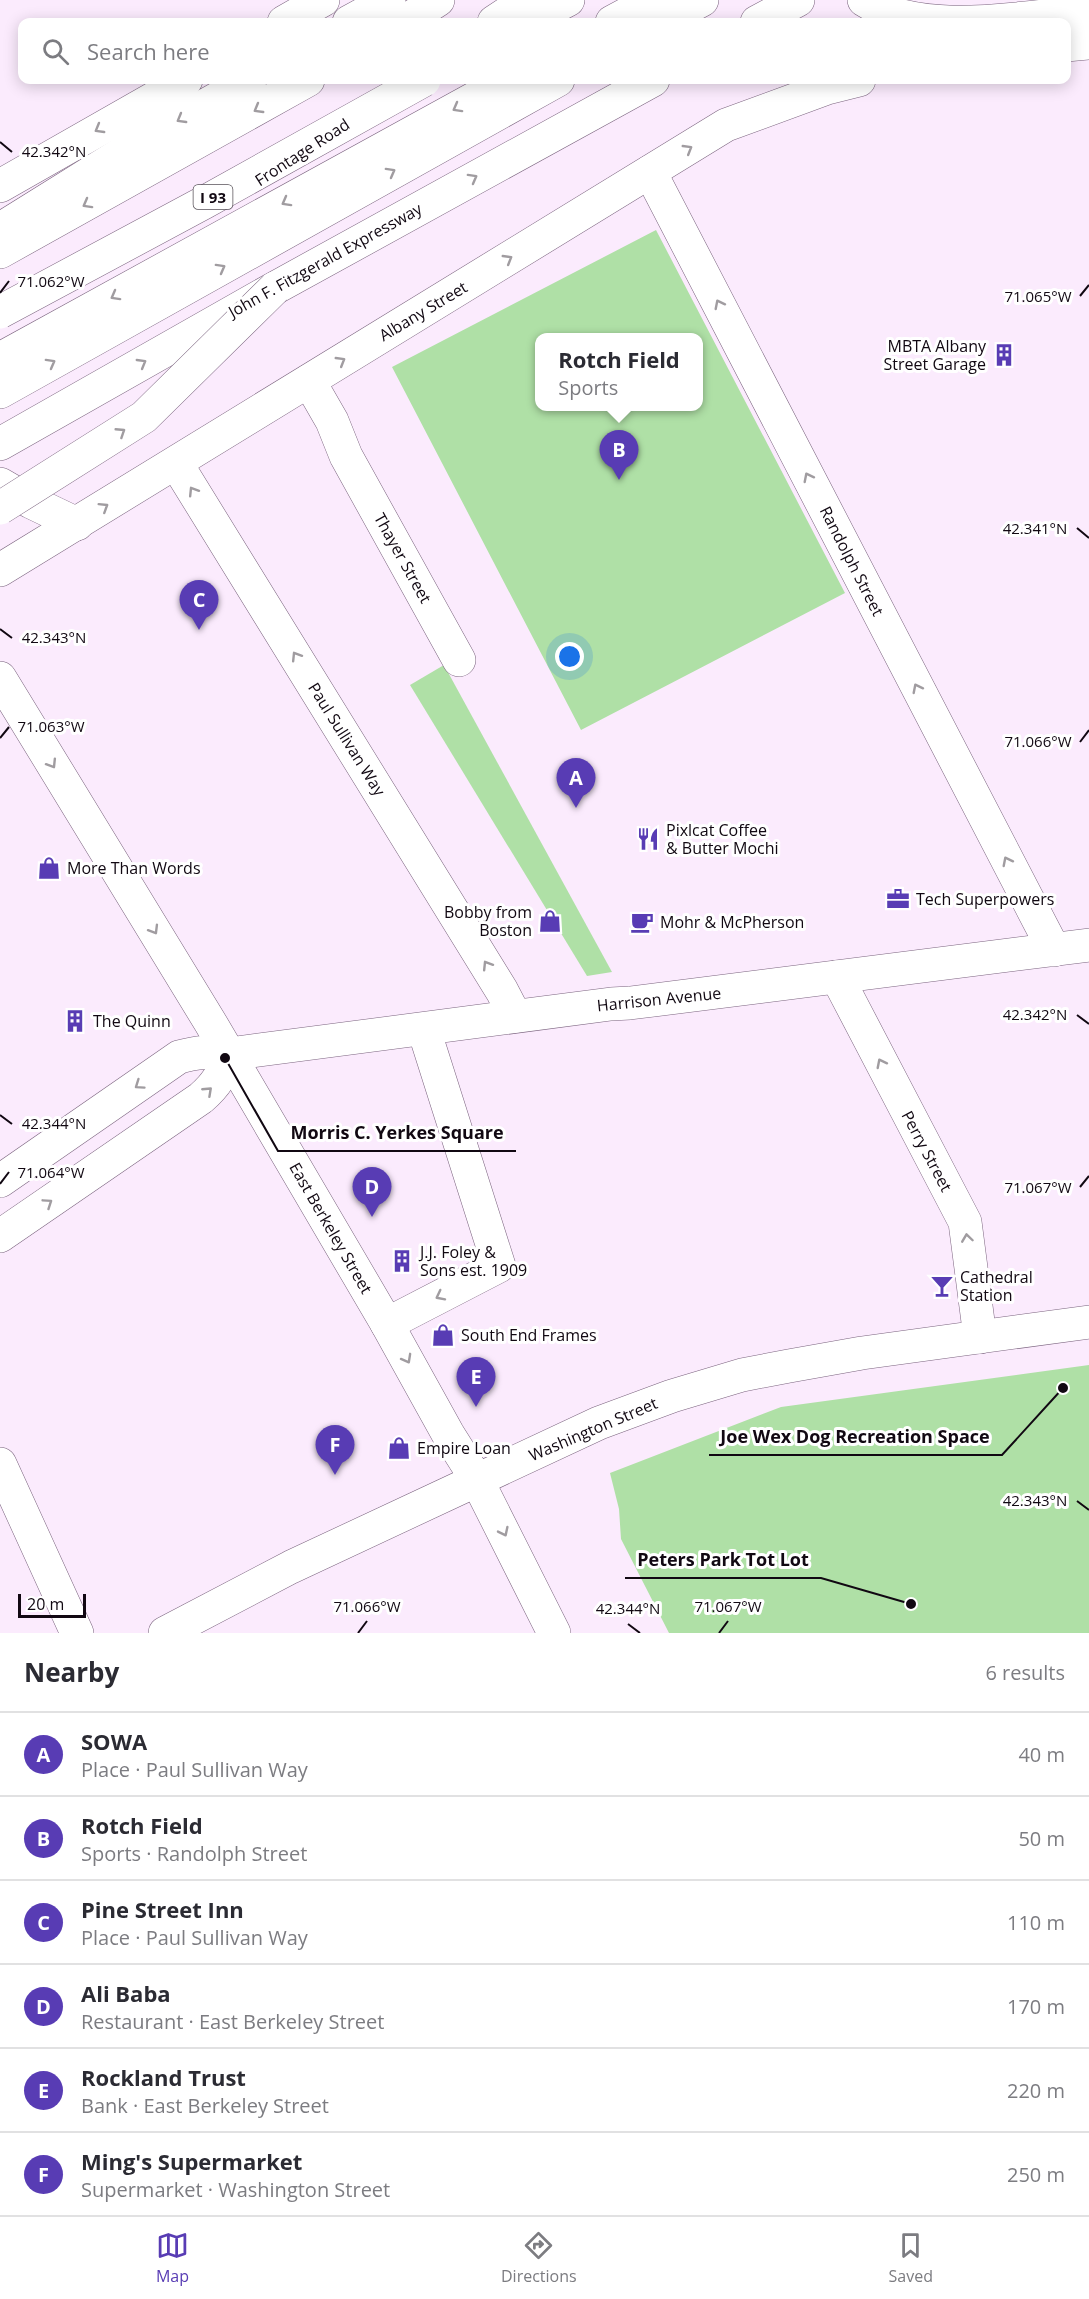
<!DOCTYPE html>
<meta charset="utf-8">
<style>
:root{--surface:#fff;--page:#f2f2f3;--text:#2b2b33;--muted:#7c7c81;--line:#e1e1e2;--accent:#583cb4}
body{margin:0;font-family:"Open Sans",sans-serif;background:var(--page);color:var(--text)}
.scale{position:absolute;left:18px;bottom:15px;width:68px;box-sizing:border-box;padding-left:6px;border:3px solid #110812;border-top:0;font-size:16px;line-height:21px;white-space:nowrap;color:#110812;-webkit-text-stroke:4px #fff;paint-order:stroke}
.you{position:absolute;left:570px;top:657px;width:21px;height:21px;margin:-15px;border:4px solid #fff;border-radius:50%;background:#1a73e8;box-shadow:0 0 0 9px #1a73e833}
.badge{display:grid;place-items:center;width:39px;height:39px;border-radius:50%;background:var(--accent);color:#fff;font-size:20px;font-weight:700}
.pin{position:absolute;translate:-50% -50px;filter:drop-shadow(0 2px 3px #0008)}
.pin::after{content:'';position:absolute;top:32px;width:21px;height:18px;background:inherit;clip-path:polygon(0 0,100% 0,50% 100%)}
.popup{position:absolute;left:535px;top:333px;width:168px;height:78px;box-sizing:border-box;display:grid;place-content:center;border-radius:12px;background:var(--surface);filter:drop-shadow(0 2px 4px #0005);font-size:20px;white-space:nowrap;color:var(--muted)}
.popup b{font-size:22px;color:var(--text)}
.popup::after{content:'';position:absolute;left:50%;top:100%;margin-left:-12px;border:12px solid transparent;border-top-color:var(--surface)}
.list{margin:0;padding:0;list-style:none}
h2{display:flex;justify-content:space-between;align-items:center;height:78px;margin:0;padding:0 24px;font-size:26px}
h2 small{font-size:20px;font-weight:400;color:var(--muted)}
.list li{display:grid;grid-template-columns:39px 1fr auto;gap:18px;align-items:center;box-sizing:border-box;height:84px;padding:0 24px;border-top:2px solid var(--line)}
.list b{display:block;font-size:22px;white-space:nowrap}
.list p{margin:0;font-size:20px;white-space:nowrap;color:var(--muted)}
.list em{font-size:20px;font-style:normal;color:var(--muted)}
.icon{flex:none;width:33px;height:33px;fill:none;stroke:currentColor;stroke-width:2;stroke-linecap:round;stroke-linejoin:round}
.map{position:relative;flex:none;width:1089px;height:1633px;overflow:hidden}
.search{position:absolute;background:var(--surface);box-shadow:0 3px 15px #0003;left:18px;right:18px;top:18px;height:66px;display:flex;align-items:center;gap:15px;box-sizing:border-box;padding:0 21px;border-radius:12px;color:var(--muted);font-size:22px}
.sheet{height:582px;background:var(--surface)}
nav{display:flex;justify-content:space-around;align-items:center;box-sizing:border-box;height:84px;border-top:2px solid var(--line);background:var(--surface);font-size:16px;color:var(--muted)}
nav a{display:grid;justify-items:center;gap:3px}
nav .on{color:var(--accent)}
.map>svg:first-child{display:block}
.green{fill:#afe0a6;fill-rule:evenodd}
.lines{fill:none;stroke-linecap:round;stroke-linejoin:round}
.minor-casing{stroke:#7b647f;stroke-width:34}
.major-casing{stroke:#7b647f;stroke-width:34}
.highway-casing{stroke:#7b647f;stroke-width:34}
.minor{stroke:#fff;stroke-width:33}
.major{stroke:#fff;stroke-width:33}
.highway{stroke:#fff;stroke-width:33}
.highway-bridge-casing{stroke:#7b647f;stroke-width:34;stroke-linecap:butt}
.highway-bridge{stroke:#fff;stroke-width:33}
.oneway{stroke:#a09ca0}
.ticks{fill:none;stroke:#110812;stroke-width:2}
.labels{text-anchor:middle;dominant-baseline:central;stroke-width:6;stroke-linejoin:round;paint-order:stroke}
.shield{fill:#fff;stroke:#585259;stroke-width:1.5}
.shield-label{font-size:15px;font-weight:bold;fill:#110812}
.street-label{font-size:16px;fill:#110812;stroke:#fff}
.poi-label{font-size:16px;fill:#110812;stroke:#fff;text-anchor:start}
.ticks-label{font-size:15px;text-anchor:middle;fill:#110812;stroke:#fff;stroke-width:6;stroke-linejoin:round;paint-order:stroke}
.leader{fill:none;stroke:#110812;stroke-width:2}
.callout-dot{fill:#110812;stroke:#fff;stroke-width:2}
.callout-label{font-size:18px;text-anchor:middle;font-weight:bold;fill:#110812;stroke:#fff;stroke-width:6;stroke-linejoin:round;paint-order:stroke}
</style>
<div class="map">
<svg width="1089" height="1633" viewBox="0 0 1089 1633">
<rect width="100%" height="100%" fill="#fbebfd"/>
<!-- green -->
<g class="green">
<path d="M 656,230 L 845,593 L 581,730 L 392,367 ZM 540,338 L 698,338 L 698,406 L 540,406 Z"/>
<polygon points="444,665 612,972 587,976 410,685"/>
<polygon points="1089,1365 1089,1633 669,1633 621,1539 619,1509 610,1473 781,1407"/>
</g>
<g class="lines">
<!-- minor casing -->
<g class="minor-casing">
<g id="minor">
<polyline points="650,172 1054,950"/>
<polyline points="309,381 332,421 346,456 459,660"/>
<polyline points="176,463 502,991 515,1016"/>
<polyline points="837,977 965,1222 980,1337"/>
<polyline points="387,1324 499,1266 424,1030"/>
<polyline points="0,1464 77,1633"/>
</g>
</g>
<!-- major casing -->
<g class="major-casing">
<g id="major">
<path d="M 864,0 C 922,38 1023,17 1089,11"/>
<polyline points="494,22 527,0"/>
<polyline points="1066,45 1089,43"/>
<polyline points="0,484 31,502 77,524"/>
<polyline points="0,570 726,125 827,88 859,80"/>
<polyline points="0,678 210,1022 387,1324 448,1434 477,1480 554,1633"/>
<path d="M 0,1181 L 179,1057 C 197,1052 210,1051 229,1054 L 611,1004 L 630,1003 L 1089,945"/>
<path d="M 0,1236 L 201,1098 C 216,1085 223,1074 229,1054"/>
<polyline points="165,1633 291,1567 599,1423 672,1396 742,1375 789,1366 862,1353 1089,1322"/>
</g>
</g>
<!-- highway casing -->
<g class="highway-casing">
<g id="highway">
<polyline points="284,22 323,0"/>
<polyline points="349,22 389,0"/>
<polyline points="404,22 438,0"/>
<polyline points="526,22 568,0"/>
<polyline points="612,22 653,0"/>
<polyline points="661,22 702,0"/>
<polyline points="757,22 798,0"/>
<polyline points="0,186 186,80"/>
<polyline points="7,225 137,144 250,80"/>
<polyline points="0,252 308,80"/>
<polyline points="0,359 508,80"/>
<polyline points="0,392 558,80"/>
<polyline points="0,444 275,288 653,80"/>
</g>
</g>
<!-- minor -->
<use href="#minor" class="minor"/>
<!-- major -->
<use href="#major" class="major"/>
<!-- highway -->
<use href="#highway" class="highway"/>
<!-- highway-bridge casing -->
<g class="highway-bridge-casing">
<g id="highway-bridge">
<polyline points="0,312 205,202 424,80"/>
<polyline points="0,508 144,417 275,288"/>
</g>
</g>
<!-- highway-bridge -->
<use href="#highway-bridge" class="highway-bridge"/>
</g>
<!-- one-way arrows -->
<defs><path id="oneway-chevron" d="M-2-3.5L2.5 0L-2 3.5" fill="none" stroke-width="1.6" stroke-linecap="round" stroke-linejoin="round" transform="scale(1.5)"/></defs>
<g class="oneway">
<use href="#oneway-chevron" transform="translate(457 108) rotate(151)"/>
<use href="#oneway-chevron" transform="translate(258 109) rotate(150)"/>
<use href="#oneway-chevron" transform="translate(181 119) rotate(150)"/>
<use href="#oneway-chevron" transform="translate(99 129) rotate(150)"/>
<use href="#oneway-chevron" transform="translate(688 149) rotate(-31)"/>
<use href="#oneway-chevron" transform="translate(391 172) rotate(-29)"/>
<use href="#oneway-chevron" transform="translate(473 178) rotate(-29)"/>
<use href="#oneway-chevron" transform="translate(286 202) rotate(151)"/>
<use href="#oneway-chevron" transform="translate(87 204) rotate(151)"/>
<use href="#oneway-chevron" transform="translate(508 259) rotate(-31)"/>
<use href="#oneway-chevron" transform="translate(221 268) rotate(-29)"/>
<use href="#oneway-chevron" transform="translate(115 296) rotate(151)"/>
<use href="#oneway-chevron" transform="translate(719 304) rotate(-117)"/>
<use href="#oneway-chevron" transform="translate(341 361) rotate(-31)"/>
<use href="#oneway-chevron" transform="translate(51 363) rotate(-29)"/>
<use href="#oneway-chevron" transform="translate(142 363) rotate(-30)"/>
<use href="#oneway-chevron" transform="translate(121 432) rotate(-33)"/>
<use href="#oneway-chevron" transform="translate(808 477) rotate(-117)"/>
<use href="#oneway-chevron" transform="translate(193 491) rotate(-122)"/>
<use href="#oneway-chevron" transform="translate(104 507) rotate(-32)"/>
<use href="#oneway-chevron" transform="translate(296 656) rotate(-122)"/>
<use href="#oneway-chevron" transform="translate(917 688) rotate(-117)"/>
<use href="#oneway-chevron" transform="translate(52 764) rotate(58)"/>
<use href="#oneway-chevron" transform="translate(1007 861) rotate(-117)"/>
<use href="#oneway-chevron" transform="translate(154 930) rotate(59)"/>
<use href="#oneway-chevron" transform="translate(487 965) rotate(-122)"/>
<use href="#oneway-chevron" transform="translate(881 1063) rotate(-117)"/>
<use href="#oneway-chevron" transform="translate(139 1085) rotate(145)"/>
<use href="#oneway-chevron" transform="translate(208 1091) rotate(-43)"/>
<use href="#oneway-chevron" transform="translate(48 1203) rotate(-34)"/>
<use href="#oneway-chevron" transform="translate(967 1238) rotate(-98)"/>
<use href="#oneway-chevron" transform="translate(440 1296) rotate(153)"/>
<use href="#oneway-chevron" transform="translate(407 1359) rotate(61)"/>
<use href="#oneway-chevron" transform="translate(504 1532) rotate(64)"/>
</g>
<!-- ticks -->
<path class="ticks" d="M 0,142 L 12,152M 0,293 L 9,281M 1080,296 L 1089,285M 1077,528 L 1089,538M 0,629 L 12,638M 0,738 L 9,727M 1080,742 L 1089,730M 1077,1015 L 1089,1024M 0,1115 L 12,1124M 0,1184 L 9,1172M 1080,1187 L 1089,1176M 1077,1501 L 1089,1510M 628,1624 L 640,1633M 358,1633 L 367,1621M 719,1633 L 728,1621"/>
<!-- icons -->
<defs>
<g id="building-bare" transform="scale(1.8)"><path d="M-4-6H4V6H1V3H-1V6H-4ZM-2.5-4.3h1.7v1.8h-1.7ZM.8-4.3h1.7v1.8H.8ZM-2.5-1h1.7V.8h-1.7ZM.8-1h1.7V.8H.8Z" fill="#583cb4" stroke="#fff" stroke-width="2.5" paint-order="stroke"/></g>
<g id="restaurant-bare" transform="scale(1.8)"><path d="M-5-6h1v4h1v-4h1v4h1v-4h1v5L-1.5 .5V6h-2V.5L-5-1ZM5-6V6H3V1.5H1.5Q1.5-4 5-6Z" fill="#583cb4" stroke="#fff" stroke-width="2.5" paint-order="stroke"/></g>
<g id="shop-bare" transform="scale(1.8)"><path d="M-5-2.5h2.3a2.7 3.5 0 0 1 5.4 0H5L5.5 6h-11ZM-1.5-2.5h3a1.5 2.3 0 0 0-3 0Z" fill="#583cb4" stroke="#fff" stroke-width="2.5" paint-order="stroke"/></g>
<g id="office-bare" transform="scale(1.8)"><path d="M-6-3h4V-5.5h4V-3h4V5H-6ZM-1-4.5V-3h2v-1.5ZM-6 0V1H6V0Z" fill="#583cb4" stroke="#fff" stroke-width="2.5" paint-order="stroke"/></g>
<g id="cafe-bare" transform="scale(1.8)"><path d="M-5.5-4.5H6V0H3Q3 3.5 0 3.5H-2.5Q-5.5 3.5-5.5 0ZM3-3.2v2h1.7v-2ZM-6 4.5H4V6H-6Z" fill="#583cb4" stroke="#fff" stroke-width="2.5" paint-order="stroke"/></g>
<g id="bar-bare" transform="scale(1.8)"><path d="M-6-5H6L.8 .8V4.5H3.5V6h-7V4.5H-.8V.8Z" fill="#583cb4" stroke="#fff" stroke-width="2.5" paint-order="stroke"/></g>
</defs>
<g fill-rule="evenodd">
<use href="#building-bare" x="1004" y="355"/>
<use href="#restaurant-bare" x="648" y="839"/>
<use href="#shop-bare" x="49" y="868"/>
<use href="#office-bare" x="898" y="899"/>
<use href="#shop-bare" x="550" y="921"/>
<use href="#cafe-bare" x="642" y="922"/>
<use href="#building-bare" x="75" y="1021"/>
<use href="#building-bare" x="402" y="1261"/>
<use href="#bar-bare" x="942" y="1286"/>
<use href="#shop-bare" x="443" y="1335"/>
<use href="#shop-bare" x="399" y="1448"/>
</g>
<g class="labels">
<!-- shield labels -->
<rect class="shield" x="193.5" y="185" width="39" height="24" rx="4.5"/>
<g class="shield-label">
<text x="213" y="197">I 93</text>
</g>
<!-- street labels -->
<g class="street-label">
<text transform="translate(302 152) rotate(-33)">Frontage Road</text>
<text transform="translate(325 260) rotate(-29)">John F. Fitzgerald Expressway</text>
<text transform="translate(423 311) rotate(-31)">Albany Street</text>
<text transform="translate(403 558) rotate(61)">Thayer Street</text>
<text transform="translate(852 561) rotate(63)">Randolph Street</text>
<text transform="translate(347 739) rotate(58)">Paul Sullivan Way</text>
<text transform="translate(659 999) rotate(-6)">Harrison Avenue</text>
<text transform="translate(927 1151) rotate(62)">Perry Street</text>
<text transform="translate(331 1228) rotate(60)">East Berkeley Street</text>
<text transform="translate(593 1429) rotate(-23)">Washington Street</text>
</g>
<!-- poi labels -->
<g class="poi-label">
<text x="986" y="346" text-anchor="end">MBTA Albany<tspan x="986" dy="18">Street Garage</tspan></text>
<text x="666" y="830">Pixlcat Coffee<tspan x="666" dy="18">&amp; Butter Mochi</tspan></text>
<text x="67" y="868">More Than Words</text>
<text x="916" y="899">Tech Superpowers</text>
<text x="532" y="912" text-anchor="end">Bobby from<tspan x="532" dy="18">Boston</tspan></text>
<text x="660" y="922">Mohr &amp; McPherson</text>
<text x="93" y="1021">The Quinn</text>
<text x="420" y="1252">J.J. Foley &amp;<tspan x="420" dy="18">Sons est. 1909</tspan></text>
<text x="960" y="1277">Cathedral<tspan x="960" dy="18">Station</tspan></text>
<text x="461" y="1335">South End Frames</text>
<text x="417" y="1448">Empire Loan</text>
</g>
</g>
<g class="ticks-label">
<text x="54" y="157">42.342°N</text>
<text x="51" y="287">71.062°W</text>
<text x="1038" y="302">71.065°W</text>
<text x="1035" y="534">42.341°N</text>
<text x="54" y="643">42.343°N</text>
<text x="51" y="732">71.063°W</text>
<text x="1038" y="747">71.066°W</text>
<text x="1035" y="1020">42.342°N</text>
<text x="54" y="1129">42.344°N</text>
<text x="51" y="1178">71.064°W</text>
<text x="1038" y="1193">71.067°W</text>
<text x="1035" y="1506">42.343°N</text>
<text x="367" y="1612">71.066°W</text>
<text x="728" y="1612">71.067°W</text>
<text x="628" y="1614">42.344°N</text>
</g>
<!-- callouts -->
<path class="leader" d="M225 1058L278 1151H516M1063 1388L1002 1455H709M911 1604L821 1578H625"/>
<g class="callout-dot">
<circle cx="225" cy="1058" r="6"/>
<circle cx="1063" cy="1388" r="6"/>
<circle cx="911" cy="1604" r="6"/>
</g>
<g class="callout-label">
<text x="397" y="1139">Morris C. Yerkes Square</text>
<text x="855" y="1443">Joe Wex Dog Recreation Space</text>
<text x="723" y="1566">Peters Park Tot Lot</text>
</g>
</svg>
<div class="scale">20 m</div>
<div class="you"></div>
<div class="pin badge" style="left:576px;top:808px">A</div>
<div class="pin badge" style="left:619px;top:480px">B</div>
<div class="popup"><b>Rotch Field</b>Sports</div>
<div class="pin badge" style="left:199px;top:630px">C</div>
<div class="pin badge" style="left:372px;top:1217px">D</div>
<div class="pin badge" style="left:476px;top:1407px">E</div>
<div class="pin badge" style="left:335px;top:1475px">F</div>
<div class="search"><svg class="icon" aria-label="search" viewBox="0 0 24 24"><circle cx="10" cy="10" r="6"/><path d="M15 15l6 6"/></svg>Search here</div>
</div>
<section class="sheet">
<h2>Nearby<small>6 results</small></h2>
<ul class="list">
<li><span class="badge">A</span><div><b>SOWA</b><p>Place · Paul Sullivan Way</p></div><em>40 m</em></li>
<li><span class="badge">B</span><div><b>Rotch Field</b><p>Sports · Randolph Street</p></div><em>50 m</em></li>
<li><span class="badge">C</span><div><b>Pine Street Inn</b><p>Place · Paul Sullivan Way</p></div><em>110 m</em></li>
<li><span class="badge">D</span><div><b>Ali Baba</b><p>Restaurant · East Berkeley Street</p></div><em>170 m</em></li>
<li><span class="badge">E</span><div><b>Rockland Trust</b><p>Bank · East Berkeley Street</p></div><em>220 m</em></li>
<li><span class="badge">F</span><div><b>Ming's Supermarket</b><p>Supermarket · Washington Street</p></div><em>250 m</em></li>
</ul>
</section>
<nav>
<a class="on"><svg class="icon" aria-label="map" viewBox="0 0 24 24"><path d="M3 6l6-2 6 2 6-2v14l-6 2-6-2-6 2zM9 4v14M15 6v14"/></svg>Map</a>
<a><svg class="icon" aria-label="directions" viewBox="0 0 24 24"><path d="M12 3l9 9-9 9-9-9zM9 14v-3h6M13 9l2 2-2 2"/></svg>Directions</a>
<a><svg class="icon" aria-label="saved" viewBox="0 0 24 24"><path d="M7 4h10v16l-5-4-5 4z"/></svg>Saved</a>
</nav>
